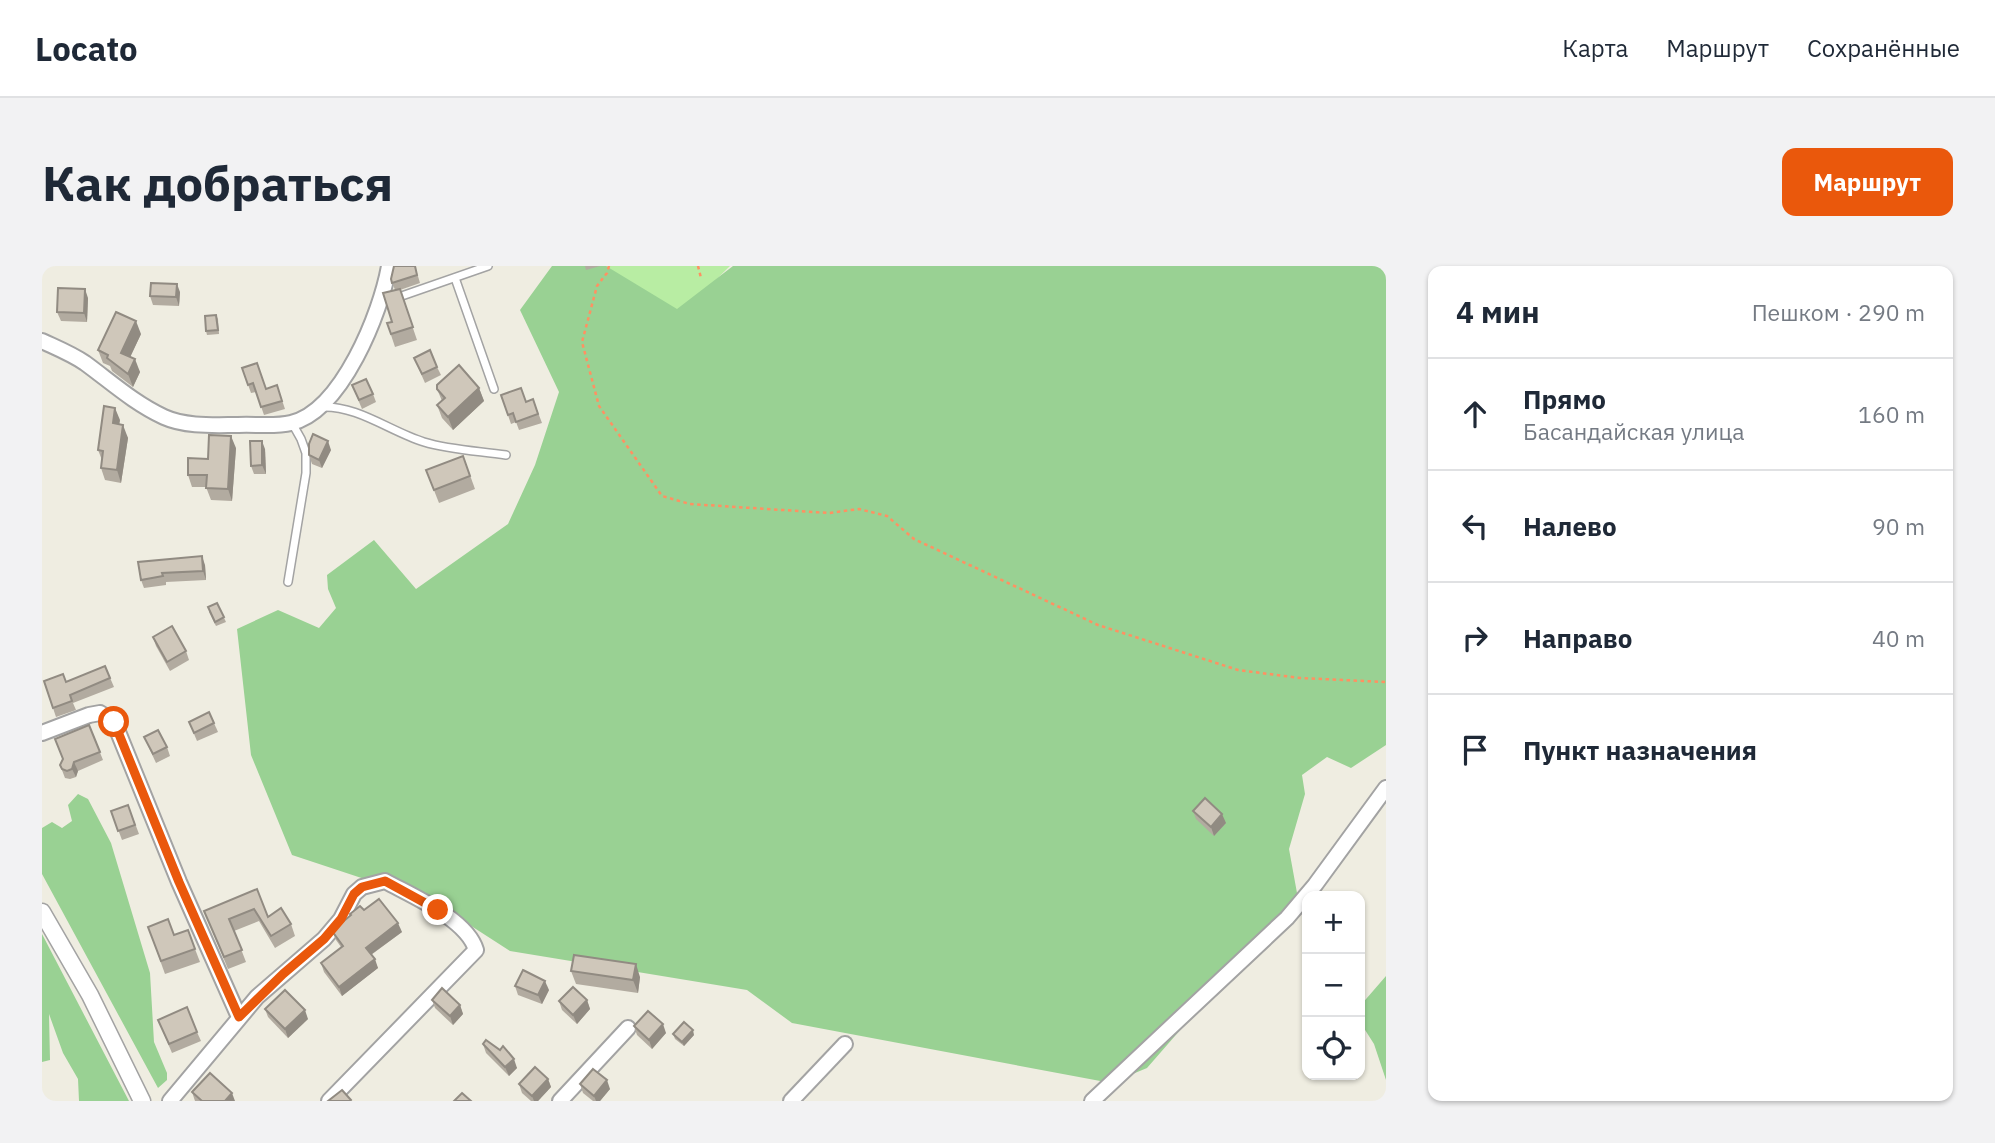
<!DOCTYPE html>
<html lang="ru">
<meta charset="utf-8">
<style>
:root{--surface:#fff;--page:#f2f2f3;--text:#1f2937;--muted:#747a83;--line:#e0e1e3;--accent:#ea580c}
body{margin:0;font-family:"IBM Plex Sans",sans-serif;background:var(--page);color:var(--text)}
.controls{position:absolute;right:21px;bottom:21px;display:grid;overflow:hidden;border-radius:14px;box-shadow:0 2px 5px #0004}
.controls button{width:63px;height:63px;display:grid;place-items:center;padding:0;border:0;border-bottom:2px solid var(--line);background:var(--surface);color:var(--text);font:35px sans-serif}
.stop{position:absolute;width:21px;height:21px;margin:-16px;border:5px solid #ea580c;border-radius:50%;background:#fff}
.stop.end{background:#ea580c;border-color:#fff;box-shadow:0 2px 7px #0008}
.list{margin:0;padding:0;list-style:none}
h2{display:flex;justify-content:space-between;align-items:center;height:91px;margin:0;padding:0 28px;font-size:30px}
h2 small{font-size:23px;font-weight:400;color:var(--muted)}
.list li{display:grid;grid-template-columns:46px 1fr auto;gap:21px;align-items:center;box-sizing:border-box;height:112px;padding:0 28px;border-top:2px solid var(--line)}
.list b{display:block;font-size:26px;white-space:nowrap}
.list p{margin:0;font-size:23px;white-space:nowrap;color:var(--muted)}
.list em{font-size:23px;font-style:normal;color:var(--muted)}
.icon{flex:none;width:38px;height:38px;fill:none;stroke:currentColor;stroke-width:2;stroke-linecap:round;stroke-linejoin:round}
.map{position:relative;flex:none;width:1344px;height:835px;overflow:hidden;border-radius:14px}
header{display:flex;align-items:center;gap:42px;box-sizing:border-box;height:98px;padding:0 35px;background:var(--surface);border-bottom:2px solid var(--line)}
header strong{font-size:33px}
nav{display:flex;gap:38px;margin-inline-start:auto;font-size:24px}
.intro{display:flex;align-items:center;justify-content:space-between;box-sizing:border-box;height:168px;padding:0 42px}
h1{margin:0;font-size:49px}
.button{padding:18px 32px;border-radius:14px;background:var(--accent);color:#fff;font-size:24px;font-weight:700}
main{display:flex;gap:42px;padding:0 42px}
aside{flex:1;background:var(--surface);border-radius:14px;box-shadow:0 2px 5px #0004}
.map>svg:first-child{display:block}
.grass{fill:#b8eda3}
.forest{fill:#99d193}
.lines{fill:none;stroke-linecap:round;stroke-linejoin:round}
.service-casing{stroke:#a3a3a3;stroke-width:10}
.minor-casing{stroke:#a3a3a3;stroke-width:18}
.tertiary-casing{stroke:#a3a3a3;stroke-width:19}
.path{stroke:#ff9162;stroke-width:2.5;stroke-dasharray:3.5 3.5;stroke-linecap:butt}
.service{stroke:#fff;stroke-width:7}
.minor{stroke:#fff;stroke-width:14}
.tertiary{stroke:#fff;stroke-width:16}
.wall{fill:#b2aba0}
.shaded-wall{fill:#918b82}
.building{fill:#cfc7ba;stroke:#918b82;stroke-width:2}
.route{stroke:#ea580c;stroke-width:9}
</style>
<header>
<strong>Locato</strong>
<nav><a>Карта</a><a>Маршрут</a><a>Сохранённые</a></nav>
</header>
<div class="intro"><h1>Как добраться</h1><a class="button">Маршрут</a></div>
<main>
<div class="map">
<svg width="1344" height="835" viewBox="0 0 1344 835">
<rect width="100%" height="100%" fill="#efede1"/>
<!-- grass -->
<polygon class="grass" points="510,0 688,0 630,57"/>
<!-- forest -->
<g class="forest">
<polygon points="510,0 564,0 635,43 691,0 1344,0 1344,479 1309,502 1285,491 1260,509 1263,528 1247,583 1257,638 1208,684 1105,802 1069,817 750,757 705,724 468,685 392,636 250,589 209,489 195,363 236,344 277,362 294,342 286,323 285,309 332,274 374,323 466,258 493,199 517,126 478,44"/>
<polygon points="36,528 46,533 69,577 108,707 112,776 125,807 125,814 116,822 0,608 0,562 10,556 20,562 30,555 26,539"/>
<polygon points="0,668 87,835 37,835 36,813 21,787 7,748 8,794 0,796"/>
<polygon points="1344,710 1344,814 1332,778 1318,756 1318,740"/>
</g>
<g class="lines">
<!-- service casing -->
<g class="service-casing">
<g id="service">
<polyline points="413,12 452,123"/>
<polyline points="354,32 446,0"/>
<path d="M 279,141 C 315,139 349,166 382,176 C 408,184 437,185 464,189"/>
<polyline points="246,316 264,207 264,187 259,173 250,157"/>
</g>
</g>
<!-- minor casing -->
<g class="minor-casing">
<g id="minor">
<path d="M 0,75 C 15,82 30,88 43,97 C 69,116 92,137 122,151 C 144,161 173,159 196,159 C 213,158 233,161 249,157 C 300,145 339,46 347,0"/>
<polyline points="0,467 47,449 58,447 72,456 137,616 197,751"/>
<path d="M 128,835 L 215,731 L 282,673 L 299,653 L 312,628 L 320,621 L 343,615 C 370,630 425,653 434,684 L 287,835"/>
<polyline points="518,835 586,762"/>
<polyline points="749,835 803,778"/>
<polyline points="1050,835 1245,652 1273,619 1344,522"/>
</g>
</g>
<!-- tertiary casing -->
<g class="tertiary-casing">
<polyline id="tertiary" points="0,646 48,729 100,835"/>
</g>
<!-- path -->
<g class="path">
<polyline points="567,0 565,7 555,20 540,76 557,140 620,230 648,238 787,247 817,243 845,250 872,273 1056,359 1196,404 1258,412 1344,416"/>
<polyline points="656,0 659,12"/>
</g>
<!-- service -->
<use href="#service" class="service"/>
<!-- minor -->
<use href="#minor" class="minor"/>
<!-- tertiary -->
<use href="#tertiary" class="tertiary"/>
</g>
<!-- wall -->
<g class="wall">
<polygon points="373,0 378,17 358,24 375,74 353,81 345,57 350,56 353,24 349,13"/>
<polygon points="543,0 558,0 544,4"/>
<polygon points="138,26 137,40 111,39 108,30"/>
<polygon points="46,32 45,56 19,55 15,46"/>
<polygon points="174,49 176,53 177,68 165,69 164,65"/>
<polygon points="99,68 88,91 98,106 91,121 70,105 68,100 61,97 56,84"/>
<polygon points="372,92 395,101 399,109 383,117"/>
<polygon points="200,102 224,123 235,119 243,143 222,149 214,126 209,127"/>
<polygon points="310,119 331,128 334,136 320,143"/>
<polygon points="437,122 442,135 411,164 400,152 395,139 400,135 395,123"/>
<polygon points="459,129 484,136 491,133 500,157 477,164 474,156 469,158"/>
<polygon points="78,154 77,158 86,172 79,217 63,214 59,202 60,194 56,184"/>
<polygon points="194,182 190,235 169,234 164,221 150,221 146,209"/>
<polygon points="223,183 224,208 212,208 209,200"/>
<polygon points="289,184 280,202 270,198 267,189"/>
<polygon points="421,190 433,223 397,237 384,204"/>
<polygon points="96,296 163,299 164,314 124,316 124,319 102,322 99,314"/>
<polygon points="175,337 184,356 174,360 167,346"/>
<polygon points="111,371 144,385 147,394 128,405 114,380"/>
<polygon points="63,400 72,421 31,437 34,444 14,451 2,415 24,416"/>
<polygon points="147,456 172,457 176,466 155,475"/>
<polygon points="47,459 61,494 36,505 34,511 28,513 23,512 18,499"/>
<polygon points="102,471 125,481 128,490 114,497"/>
<polygon points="86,539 97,568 80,574 69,545"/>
<polygon points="1151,545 1184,557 1172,570 1154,553"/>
<polygon points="215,623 226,651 249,658 253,670 233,682 217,655 192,665 204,696 186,703 162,645"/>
<polygon points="322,644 360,666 329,689 336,702 300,730 282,706 279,697 299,681 294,674 290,665"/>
<polygon points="106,661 132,669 153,683 158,696 123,708"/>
<polygon points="529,705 598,711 596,727 534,718"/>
<polygon points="473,720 507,724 500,738 476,729"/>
<polygon points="390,734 418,739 421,748 411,759 393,742"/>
<polygon points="545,734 548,743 535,758 520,744 517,735"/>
<polygon points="223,743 266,753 246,772 226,751"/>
<polygon points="116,754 155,766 159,775 130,787"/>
<polygon points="592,760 624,767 610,783 595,769"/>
<polygon points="631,768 652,769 642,780 633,773"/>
<polygon points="441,778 458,784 475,802 467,810 444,787"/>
<polygon points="506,813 509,821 496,835 489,835 480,827 477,818"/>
<polygon points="538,818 568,823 558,835 551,835 541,827"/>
<polygon points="150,826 193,835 153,835"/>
</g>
<!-- shaded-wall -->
<g class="shaded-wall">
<polygon points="135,18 138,26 137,40 134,31"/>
<polygon points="43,23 46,32 45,56 42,47"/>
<polygon points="94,55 99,68 84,100 79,87"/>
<polygon points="93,93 98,106 91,121 86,108"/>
<polygon points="437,122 442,135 411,164 406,151"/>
<polygon points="73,142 78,154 75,170 71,157"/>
<polygon points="81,159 86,172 79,217 75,204"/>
<polygon points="189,170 194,182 190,235 186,223"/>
<polygon points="220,175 223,183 224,208 220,199"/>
<polygon points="286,175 289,184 280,202 277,194"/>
<polygon points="160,290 163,299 164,314 161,305"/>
<polygon points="32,496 36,505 34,511 30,503"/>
<polygon points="1180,548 1184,557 1172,570 1169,561"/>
<polygon points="356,657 360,666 327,690 324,682"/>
<polygon points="333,693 336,702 300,730 297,721"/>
<polygon points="594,698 598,711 596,727 591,714"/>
<polygon points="503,715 507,724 500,738 496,729"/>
<polygon points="545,734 548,743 535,758 531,749"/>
<polygon points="418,739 421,748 411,759 408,750"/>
<polygon points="263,744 266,753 246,772 243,763"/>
<polygon points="621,758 624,767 610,783 607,774"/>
<polygon points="651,764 652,769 642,780 640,776"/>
<polygon points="472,793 475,802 467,810 463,801"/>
<polygon points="506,813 509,821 496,835 492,835 490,830"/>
<polygon points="565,814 568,823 558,835 554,835 552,830"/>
<polygon points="190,827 193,835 183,835"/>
</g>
<!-- building -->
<g class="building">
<polygon points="352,0 373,0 375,9 350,17 349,13"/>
<polygon points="109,17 135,18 134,31 108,30"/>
<polygon points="16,22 43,23 42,47 15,46"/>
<polygon points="358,23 371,61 349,68 345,57 350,56 341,27"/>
<polygon points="74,46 94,55 79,87 93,93 86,108 65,92 66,89 56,84"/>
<polygon points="174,49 176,64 164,65 163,50"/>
<polygon points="388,84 395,101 380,108 372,92"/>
<polygon points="215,97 224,123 235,119 240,135 219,141 211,117 206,119 200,102"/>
<polygon points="417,99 437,122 406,151 395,139 403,132 395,123 395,119"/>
<polygon points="324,113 331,128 317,134 310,119"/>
<polygon points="479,122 484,136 491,133 496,148 474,156 471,147 466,149 459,129"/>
<polygon points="62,140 73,142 71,157 81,159 75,204 59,202 61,185 56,184"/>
<polygon points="271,168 286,175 277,194 267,189 267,178"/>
<polygon points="167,169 189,170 186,223 164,222 165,209 146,209 146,192 166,193"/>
<polygon points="208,175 220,175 220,199 209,200"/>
<polygon points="421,190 428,210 392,224 384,204"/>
<polygon points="160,290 161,305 120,307 121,310 99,314 96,296"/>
<polygon points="175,337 182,351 173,356 166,341"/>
<polygon points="130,360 144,385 125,396 111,371"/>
<polygon points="63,400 68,412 28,429 30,435 11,442 2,415 21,408 24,416"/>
<polygon points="167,446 172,457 152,467 147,456"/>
<polygon points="47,459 58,486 32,496 30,503 25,505 20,503 18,499 21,493 13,473"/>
<polygon points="116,464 125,481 111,488 102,471"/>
<polygon points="1163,532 1180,548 1169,561 1151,545"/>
<polygon points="86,539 93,559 76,565 69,545"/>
<polygon points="215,623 226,651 239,642 249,658 229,670 212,643 187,653 200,684 182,691 162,645"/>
<polygon points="337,633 356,657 324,682 333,693 297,721 279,697 301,680 290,665 309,649 308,648 318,640 322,644"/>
<polygon points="126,653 132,669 146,664 153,683 119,695 106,661"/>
<polygon points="532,689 594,698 591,714 529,705"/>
<polygon points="481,704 503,715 496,729 473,720"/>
<polygon points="531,721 545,734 531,749 517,735"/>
<polygon points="400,722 418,739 408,750 390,734"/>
<polygon points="243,724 263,744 243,763 223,743"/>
<polygon points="145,741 155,766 127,778 116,754"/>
<polygon points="606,745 621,758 607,774 592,760"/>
<polygon points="642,756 651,764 640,776 631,768"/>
<polygon points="444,774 458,784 461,780 472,793 463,801 441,778"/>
<polygon points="493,801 506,813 490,830 477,818"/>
<polygon points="551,803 565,814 552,830 538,818"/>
<polygon points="168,807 190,827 183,835 160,835 150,826"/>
<polygon points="300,824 309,834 308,835 286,835"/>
<polygon points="420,827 429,835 412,835"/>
</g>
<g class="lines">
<!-- route -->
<polyline class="route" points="72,456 137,616 197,751 241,708 282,673 299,653 312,628 320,621 343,615 396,644"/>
</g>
</svg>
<div class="controls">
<button>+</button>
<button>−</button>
<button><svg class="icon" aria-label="locate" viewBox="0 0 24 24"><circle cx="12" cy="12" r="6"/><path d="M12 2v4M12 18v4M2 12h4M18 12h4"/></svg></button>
</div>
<div class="stop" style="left:72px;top:456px"></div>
<div class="stop end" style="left:396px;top:644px"></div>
</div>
<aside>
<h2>4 мин<small>Пешком · 290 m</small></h2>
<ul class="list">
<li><svg class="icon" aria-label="ahead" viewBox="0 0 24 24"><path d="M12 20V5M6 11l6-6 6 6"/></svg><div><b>Прямо</b><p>Басандайская улица</p></div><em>160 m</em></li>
<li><svg class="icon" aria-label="left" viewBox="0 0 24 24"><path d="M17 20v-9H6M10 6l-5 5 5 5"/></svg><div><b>Налево</b></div><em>90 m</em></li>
<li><svg class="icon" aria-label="right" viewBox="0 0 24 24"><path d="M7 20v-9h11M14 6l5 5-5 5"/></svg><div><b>Направо</b></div><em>40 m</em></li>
<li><svg class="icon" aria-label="arrive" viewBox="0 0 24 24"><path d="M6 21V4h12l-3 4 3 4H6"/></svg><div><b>Пункт назначения</b></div></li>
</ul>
</aside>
</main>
